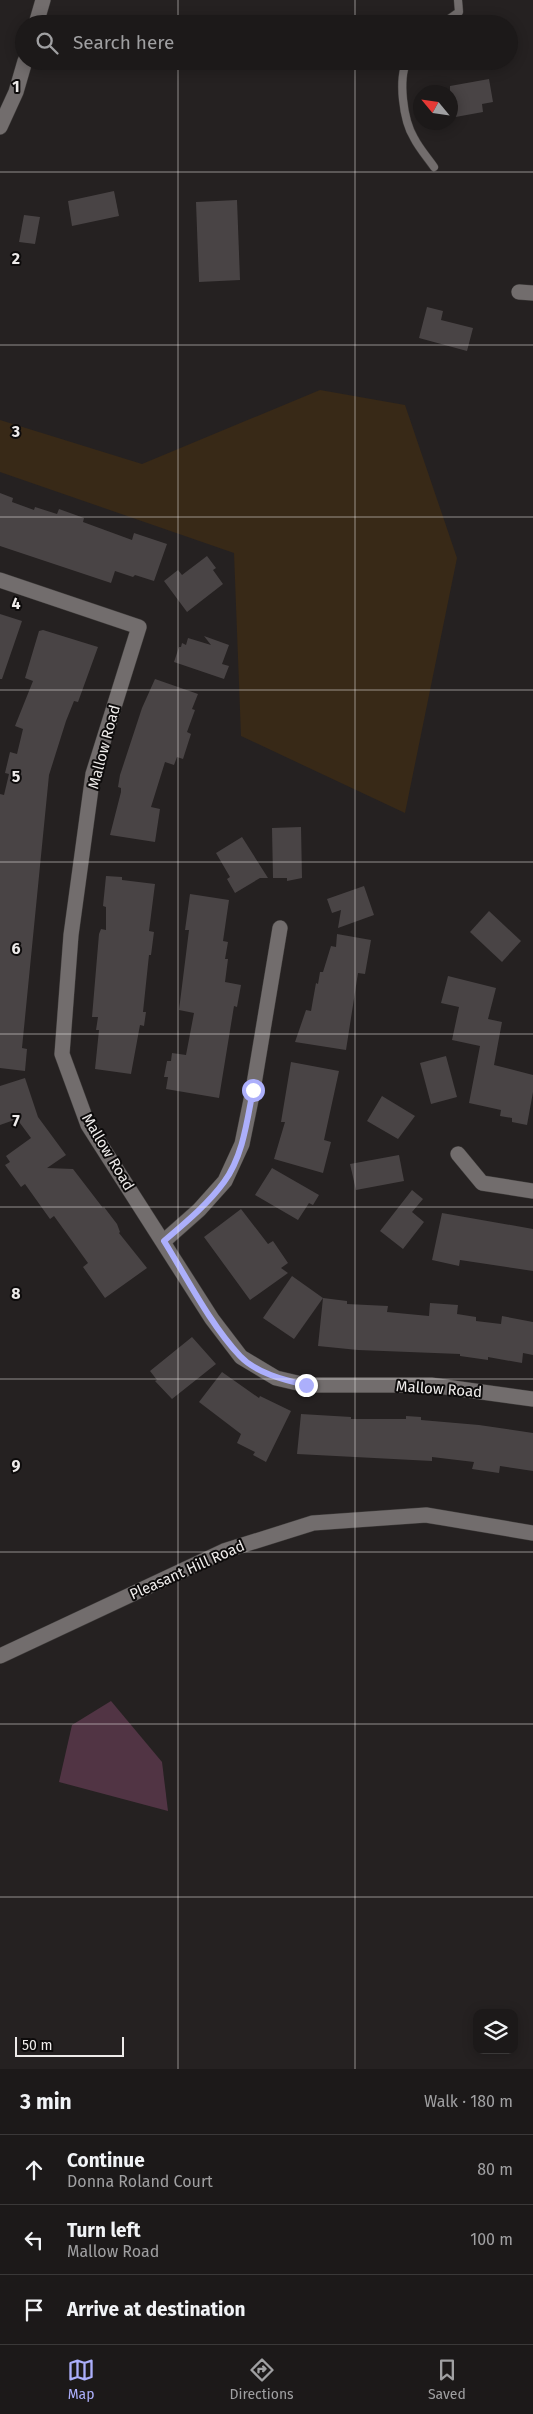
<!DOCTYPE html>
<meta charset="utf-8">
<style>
:root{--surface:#1c1919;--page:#252222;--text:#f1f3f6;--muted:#a0a0a2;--line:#3a3838;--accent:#acaffb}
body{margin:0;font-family:"Fira Sans",sans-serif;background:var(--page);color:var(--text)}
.controls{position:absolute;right:15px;bottom:15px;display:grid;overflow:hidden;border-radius:10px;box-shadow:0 2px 12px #0003}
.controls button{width:45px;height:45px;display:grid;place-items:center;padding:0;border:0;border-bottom:1px solid var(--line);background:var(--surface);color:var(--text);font:25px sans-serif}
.compass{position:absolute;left:413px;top:85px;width:45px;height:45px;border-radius:50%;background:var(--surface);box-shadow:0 2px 12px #0003;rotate:299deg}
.scale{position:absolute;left:15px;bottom:12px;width:109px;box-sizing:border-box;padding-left:5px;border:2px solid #eeebea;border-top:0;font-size:14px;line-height:18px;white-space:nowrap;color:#eeebea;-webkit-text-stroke:4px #0d0b0b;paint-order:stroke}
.stop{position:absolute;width:15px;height:15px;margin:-11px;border:4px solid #acaffb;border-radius:50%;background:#fff}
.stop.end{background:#acaffb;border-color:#fff;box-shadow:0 1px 5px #0008}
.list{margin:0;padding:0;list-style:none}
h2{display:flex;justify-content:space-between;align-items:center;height:65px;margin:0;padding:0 20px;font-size:21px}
h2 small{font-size:16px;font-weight:400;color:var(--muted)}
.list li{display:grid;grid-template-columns:32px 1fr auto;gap:15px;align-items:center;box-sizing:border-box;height:70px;padding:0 20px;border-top:1px solid var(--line)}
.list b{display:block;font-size:19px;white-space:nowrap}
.list p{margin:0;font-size:16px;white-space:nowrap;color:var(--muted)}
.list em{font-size:16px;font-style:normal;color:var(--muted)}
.icon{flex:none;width:28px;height:28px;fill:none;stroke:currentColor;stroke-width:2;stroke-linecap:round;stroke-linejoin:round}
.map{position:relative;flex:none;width:533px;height:2069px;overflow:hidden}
.search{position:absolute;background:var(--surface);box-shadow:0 2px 12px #0003;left:15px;right:15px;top:15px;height:55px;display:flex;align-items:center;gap:12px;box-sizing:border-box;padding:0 18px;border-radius:28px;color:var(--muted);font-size:19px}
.sheet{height:275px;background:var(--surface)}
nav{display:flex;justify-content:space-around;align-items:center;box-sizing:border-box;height:70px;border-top:1px solid var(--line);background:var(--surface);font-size:14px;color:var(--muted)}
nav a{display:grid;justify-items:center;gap:2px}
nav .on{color:var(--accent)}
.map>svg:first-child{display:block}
.green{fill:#382917}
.water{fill:#513444}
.building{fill:#494445}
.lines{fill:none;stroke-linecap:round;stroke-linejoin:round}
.lane-casing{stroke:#3f3c3b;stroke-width:9}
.street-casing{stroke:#3f3c3b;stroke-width:16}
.lane{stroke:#726d6d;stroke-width:8}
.street{stroke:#726d6d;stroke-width:15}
.route{stroke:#acaffb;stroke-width:6}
.grid{fill:none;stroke:#eeebea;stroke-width:1;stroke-opacity:0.55}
.labels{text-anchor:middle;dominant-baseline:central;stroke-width:4;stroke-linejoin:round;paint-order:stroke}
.street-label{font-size:15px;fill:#eeebea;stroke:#0d0b0b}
.grid-label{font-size:16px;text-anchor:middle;font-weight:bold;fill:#eeebea;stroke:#0d0b0b;stroke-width:4;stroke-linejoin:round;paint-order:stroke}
</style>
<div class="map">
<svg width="533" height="2069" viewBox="0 0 533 2069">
<rect width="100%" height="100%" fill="#252121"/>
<!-- green -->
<polygon class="green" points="320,390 405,405 457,558 405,813 241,736 234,553 0,472 0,420 142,464"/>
<!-- water -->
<polygon class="water" points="111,1701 162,1762 168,1811 59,1782 72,1725"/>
<!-- building -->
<g class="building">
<polygon points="489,79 493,102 482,104 483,112 450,118 450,86"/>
<polygon points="114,191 119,216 72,226 68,201"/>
<polygon points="237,200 240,280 199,282 196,202"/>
<polygon points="24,215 40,217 35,244 19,242"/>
<polygon points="427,307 443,311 441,320 473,328 467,351 419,338"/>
<polygon points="0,493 13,498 12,502 34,510 35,507 57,514 59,509 84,518 83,522 132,540 134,533 167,544 154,581 135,575 133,577 115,571 111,583 0,546"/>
<polygon points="207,556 216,568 213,570 223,584 187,612 164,581 178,570 182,575"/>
<polygon points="0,614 22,621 2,679 0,679"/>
<polygon points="43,630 98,647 78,702 74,701 66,721 49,775 22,1048 27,1049 25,1071 0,1068 0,794 4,795 9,774 5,773 10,752 17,754 23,729 15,726 33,681 25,678 39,631"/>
<polygon points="204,636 229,645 222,664 229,666 224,679 174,662 179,647 181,647 182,643 186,645 188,638 211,645"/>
<polygon points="155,679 198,694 192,709 195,710 187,732 191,734 183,759 177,757 174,765 165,762 151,807 160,809 155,842 110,835 121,792 121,788 118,787 120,775 142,708"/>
<polygon points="301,827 302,878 287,881 287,878 273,878 272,828"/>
<polygon points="242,837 268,878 260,878 235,893 227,879 230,877 216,853"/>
<polygon points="106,876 122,877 122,880 155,884 149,931 154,932 151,955 149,955 143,1012 146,1012 144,1026 140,1025 131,1074 95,1069 99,1030 96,1030 98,1017 92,1017 99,934 101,929 106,930 106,907 103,906"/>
<polygon points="364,886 374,915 338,928 341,910 332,913 327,899"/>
<polygon points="190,894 229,900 223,941 228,942 225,959 228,959 225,982 241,985 237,1007 234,1006 219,1098 166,1089 168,1077 164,1077 167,1061 171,1061 172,1053 186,1055 194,1013 179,1010 189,930 185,930"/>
<polygon points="489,911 521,941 502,962 470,932"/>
<polygon points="337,934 371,940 365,974 358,973 346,1050 295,1042 306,1010 311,1011 316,983 318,984 320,972 323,972 331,946 336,947"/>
<polygon points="448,976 496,988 488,1019 502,1022 494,1065 533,1075 533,1092 527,1125 512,1122 512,1118 500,1116 501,1110 469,1103 480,1046 452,1040 459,1007 441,1003"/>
<polygon points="446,1056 457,1097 431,1104 420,1063"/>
<polygon points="291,1062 339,1071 324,1140 331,1142 323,1173 274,1159 285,1122 281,1122"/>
<polygon points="25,1078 38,1117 66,1155 47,1168 73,1169 103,1208 104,1207 117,1224 120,1232 119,1233 147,1268 105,1298 83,1267 88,1263 54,1216 50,1219 25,1184 21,1187 5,1165 10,1162 6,1156 31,1138 17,1119 0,1125 0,1086"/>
<polygon points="382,1096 415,1116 398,1139 367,1121"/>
<polygon points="399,1155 404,1181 356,1190 350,1164"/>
<polygon points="272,1168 319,1195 313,1205 309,1203 298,1220 255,1195"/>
<polygon points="412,1190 423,1199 412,1212 424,1222 403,1249 380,1231"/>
<polygon points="241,1209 268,1244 273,1241 288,1263 281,1268 288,1273 250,1300 204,1237"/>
<polygon points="442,1213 533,1229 533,1271 460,1260 459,1266 432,1260"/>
<polygon points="292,1276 323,1298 294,1339 263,1318"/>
<polygon points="323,1298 347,1301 347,1304 388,1306 387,1312 429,1316 430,1303 458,1305 457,1314 476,1317 476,1321 501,1324 502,1316 533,1322 533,1355 523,1353 522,1363 488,1357 488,1360 460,1356 460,1354 358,1350 318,1346"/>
<polygon points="192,1337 216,1364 172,1399 155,1381 157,1380 150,1371"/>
<polygon points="222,1372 259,1398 260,1396 291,1411 266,1462 253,1455 255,1452 237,1443 241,1434 199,1402"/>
<polygon points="301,1414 351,1417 351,1419 406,1419 406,1416 421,1417 421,1420 479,1425 533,1433 533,1471 500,1466 499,1473 472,1469 474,1462 432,1457 432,1461 297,1454"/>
</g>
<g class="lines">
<!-- lane casing -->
<g class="lane-casing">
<g id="lane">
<polyline points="442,24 459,12 458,0"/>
<path d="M 407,61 C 398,79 403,120 414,138 C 419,148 427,157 434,167"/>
</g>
</g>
<!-- street casing -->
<g class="street-casing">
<g id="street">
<polyline points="36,24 43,0"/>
<polyline points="0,127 16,92 25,61"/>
<polyline points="519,292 533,293"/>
<polyline points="0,580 139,627 93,774 71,935 62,1054 88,1125 212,1319 241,1357 276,1378 306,1385 431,1385 533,1399"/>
<polyline points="458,1154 482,1183 533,1191"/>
<polyline points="164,1241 199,1210 225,1181 242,1144 253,1090 280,928"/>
<polyline points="0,1656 224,1551 313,1523 426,1515 533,1533"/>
</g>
</g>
<!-- lane -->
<use href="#lane" class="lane"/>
<!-- street -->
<use href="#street" class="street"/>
</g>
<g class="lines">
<!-- route -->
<path class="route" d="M 253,1090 C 247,1121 243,1156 224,1182 C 208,1204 185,1223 164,1241 C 187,1278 210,1324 240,1356 C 256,1373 284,1380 306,1385"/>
</g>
<!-- grid -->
<path class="grid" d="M 178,0 L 178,24M 355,0 L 355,24M 178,61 L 178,2069M 355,61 L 355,2069M 0,172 L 533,172M 0,345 L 533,345M 0,517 L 533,517M 0,690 L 533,690M 0,862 L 533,862M 0,1034 L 533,1034M 0,1207 L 533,1207M 0,1379 L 533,1379M 0,1552 L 533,1552M 0,1724 L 533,1724M 0,1897 L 533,1897"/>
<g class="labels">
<!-- street labels -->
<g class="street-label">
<text transform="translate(104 747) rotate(-75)">Mallow Road</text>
<text transform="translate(108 1152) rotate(59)">Mallow Road</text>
<text transform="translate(439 1389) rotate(4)">Mallow Road</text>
<text transform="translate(187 1570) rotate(-24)">Pleasant Hill Road</text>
</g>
</g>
<g class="grid-label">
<text x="16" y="92">1</text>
<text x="16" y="264">2</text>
<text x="16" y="437">3</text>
<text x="16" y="609">4</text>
<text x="16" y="782">5</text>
<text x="16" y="954">6</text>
<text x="16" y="1126">7</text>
<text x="16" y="1299">8</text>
<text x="16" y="1471">9</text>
</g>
</svg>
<div class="controls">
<button><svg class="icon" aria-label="layers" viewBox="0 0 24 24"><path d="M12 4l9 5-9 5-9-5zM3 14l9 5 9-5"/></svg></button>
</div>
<svg class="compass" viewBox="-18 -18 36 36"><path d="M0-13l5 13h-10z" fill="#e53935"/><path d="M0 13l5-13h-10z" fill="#a0a0a2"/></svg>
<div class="scale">50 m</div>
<div class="stop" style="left:253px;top:1090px"></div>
<div class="stop end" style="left:306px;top:1385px"></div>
<div class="search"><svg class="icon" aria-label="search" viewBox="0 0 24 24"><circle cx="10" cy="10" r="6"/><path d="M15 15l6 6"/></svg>Search here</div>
</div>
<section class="sheet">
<h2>3 min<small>Walk · 180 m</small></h2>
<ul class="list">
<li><svg class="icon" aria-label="ahead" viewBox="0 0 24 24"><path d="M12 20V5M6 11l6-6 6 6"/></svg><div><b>Continue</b><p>Donna Roland Court</p></div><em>80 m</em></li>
<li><svg class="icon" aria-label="left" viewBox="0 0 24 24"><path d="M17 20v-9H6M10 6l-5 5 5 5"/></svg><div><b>Turn left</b><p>Mallow Road</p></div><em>100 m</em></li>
<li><svg class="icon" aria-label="arrive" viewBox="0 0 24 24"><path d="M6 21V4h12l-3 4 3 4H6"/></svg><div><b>Arrive at destination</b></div></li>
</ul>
</section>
<nav>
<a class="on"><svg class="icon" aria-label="map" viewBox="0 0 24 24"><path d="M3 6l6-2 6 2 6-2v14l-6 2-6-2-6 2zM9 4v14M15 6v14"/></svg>Map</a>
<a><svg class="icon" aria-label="directions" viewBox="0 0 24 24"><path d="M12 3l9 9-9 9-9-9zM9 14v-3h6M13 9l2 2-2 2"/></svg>Directions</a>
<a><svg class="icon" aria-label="saved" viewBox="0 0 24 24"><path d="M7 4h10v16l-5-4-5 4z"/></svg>Saved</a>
</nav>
